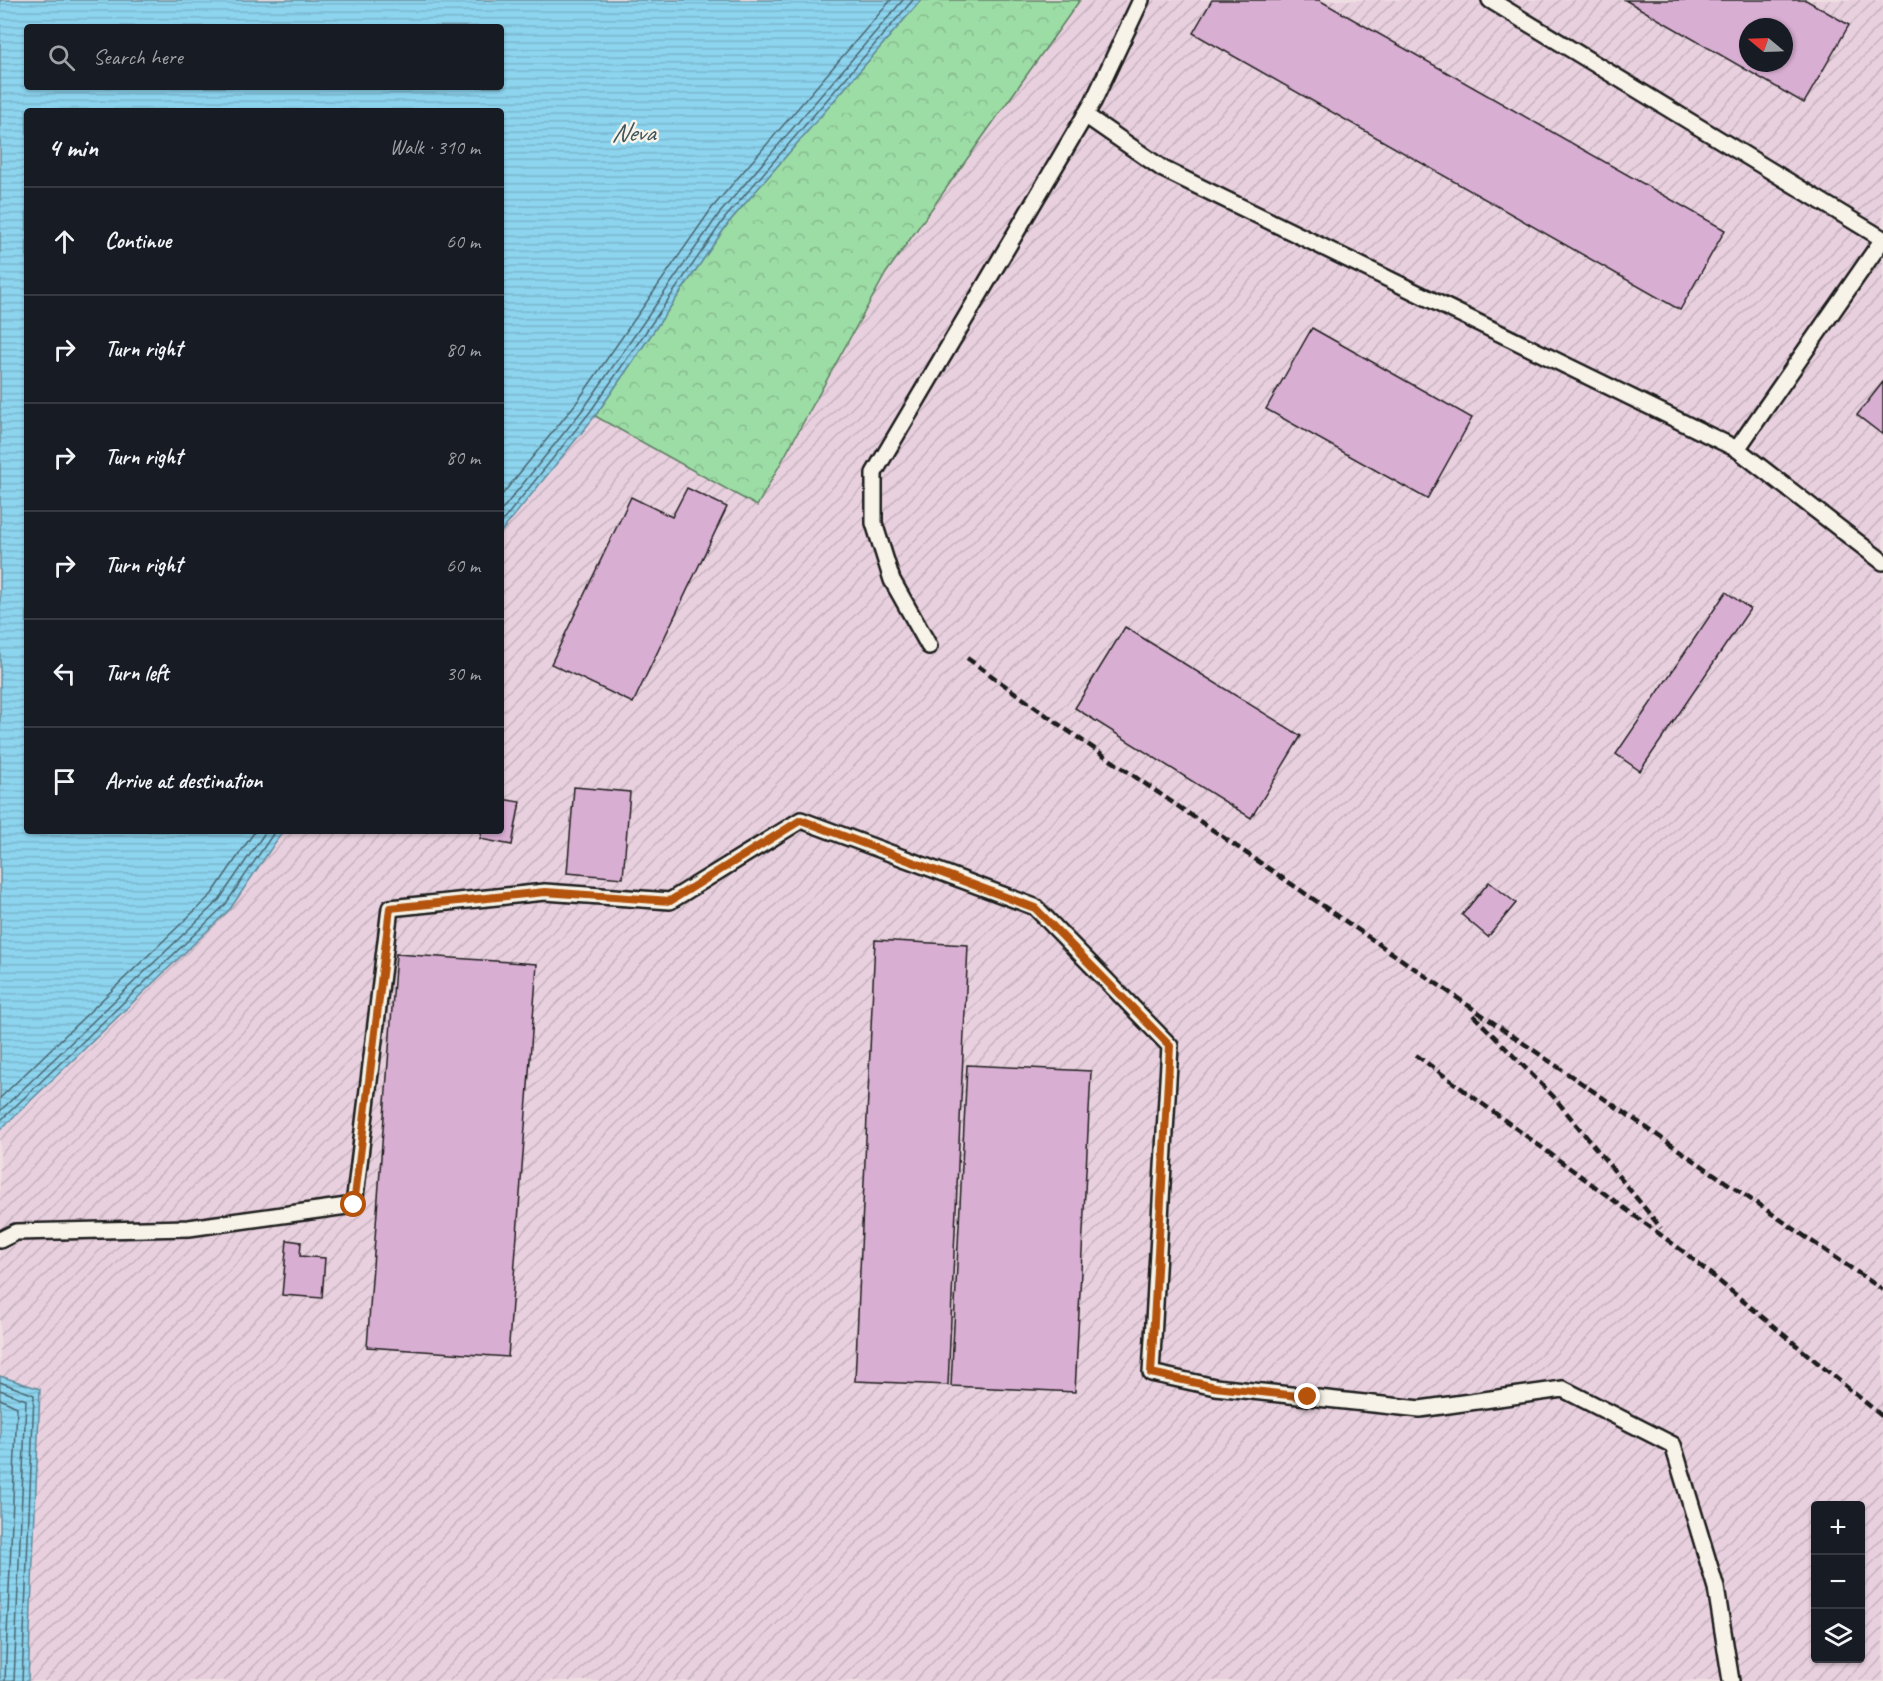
<!DOCTYPE html>
<meta charset="utf-8">
<style>
:root{--surface:#171b24;--page:#242831;--text:#f1f3f6;--muted:#9ea1a6;--line:#363941}
body{margin:0;font-family:Caveat,sans-serif;background:var(--page);color:var(--text)}
.controls{position:absolute;right:18px;bottom:18px;display:grid;overflow:hidden;border-radius:6px;box-shadow:0 2px 4px #0004}
.controls button{width:54px;height:54px;display:grid;place-items:center;padding:0;border:0;border-bottom:2px solid var(--line);background:var(--surface);color:var(--text);font:30px sans-serif}
.compass{position:absolute;left:1739px;top:18px;width:54px;height:54px;border-radius:50%;background:var(--surface);box-shadow:0 2px 4px #0004;rotate:289deg}
.stop{position:absolute;width:18px;height:18px;margin:-14px;border:4px solid #b45309;border-radius:50%;background:#fff}
.stop.end{background:#b45309;border-color:#fff;box-shadow:0 2px 6px #0008}
.list{margin:0;padding:0;list-style:none}
h2{display:flex;justify-content:space-between;align-items:center;height:78px;margin:0;padding:0 24px;font-size:26px}
h2 small{font-size:20px;font-weight:400;color:var(--muted)}
.list li{display:grid;grid-template-columns:39px 1fr auto;gap:18px;align-items:center;box-sizing:border-box;height:108px;padding:0 24px;border-top:2px solid var(--line)}
.list b{display:block;font-size:22px;white-space:nowrap}
.list em{font-size:20px;font-style:normal;color:var(--muted)}
.icon{flex:none;width:33px;height:33px;fill:none;stroke:currentColor;stroke-width:2;stroke-linecap:round;stroke-linejoin:round}
.map{position:relative;flex:none;width:1883px;height:1681px;overflow:hidden}
.search{position:absolute;background:var(--surface);box-shadow:0 2px 4px #0004;left:24px;top:24px;width:480px;height:66px;display:flex;align-items:center;gap:15px;box-sizing:border-box;padding:0 21px;border-radius:6px;color:var(--muted);font-size:22px}
.panel{position:absolute;background:var(--surface);box-shadow:0 2px 4px #0004;left:24px;top:108px;width:480px;height:726px;border-radius:6px}
.map>svg:first-child{display:block}
.industrial{fill:url(#industrial-furrows);fill-rule:evenodd}
.forest{fill:url(#forest-crowns);stroke:#5c7c60;stroke-width:1.5}
.water{fill:url(#water-rules);stroke:#608a9b;stroke-width:1.5;fill-rule:evenodd}
.lines{fill:none;stroke-linecap:round;stroke-linejoin:round}
.shore{stroke:#496670;stroke-width:1.5}
.building{fill:#d9aed3;stroke:#1c1c1c;stroke-width:1.5;fill-rule:evenodd}
.service-casing{stroke:#1c1c1c;stroke-width:20}
.service{stroke:#f7f3e8;stroke-width:15}
.rail{stroke:#1c1c1c;stroke-width:4.5;stroke-dasharray:9 4.5;stroke-linecap:butt}
.route{stroke:#b45309;stroke-width:8}
.labels{text-anchor:middle;dominant-baseline:central;stroke-width:5;stroke-linejoin:round;paint-order:stroke}
.water-label{font-size:26px;font-style:italic;fill:#3e535b;stroke:#f7f3e8}
</style>
<div class="map">
<svg width="1883" height="1681" viewBox="0 0 1883 1681">
<defs>
<pattern id="industrial-furrows" width="10" height="10" patternUnits="userSpaceOnUse" patternTransform="scale(1.5)"><rect width="10" height="10" fill="#e8d0de"/><path d="M-1 1l2-2M0 10L10 0M9 11l2-2" fill="none" stroke="#c6b2be"/></pattern>
<pattern id="forest-crowns" width="20" height="18" patternUnits="userSpaceOnUse" patternTransform="scale(1.5)"><rect width="20" height="18" fill="#9cdca5"/><path d="M2 6a3 3 0 1 1 6 0M12 15a3 3 0 1 1 6 0" fill="none" stroke="#86bc8d"/></pattern>
<pattern id="water-rules" width="6" height="5" patternUnits="userSpaceOnUse" patternTransform="scale(1.5)"><rect width="6" height="5" fill="#8dd4ef"/><path d="M0 2.5h6" fill="none" stroke="#79b5cc"/></pattern>
</defs>
<rect width="100%" height="100%" fill="#eedee2"/>
<filter id="ink" filterUnits="userSpaceOnUse"><feTurbulence type="fractalNoise" baseFrequency=".0167" numOctaves="2"/><feDisplacementMap in="SourceGraphic" scale="12" xChannelSelector="R" yChannelSelector="G"/><feConvolveMatrix kernelMatrix="1 2 1 2 8 2 1 2 1" color-interpolation-filters="sRGB"/></filter>
<g filter="url(#ink)">
<!-- industrial -->
<path class="industrial" d="M 1080,0 L 1883,0 L 1883,1681 L 28,1681 L 40,1389 L 0,1376 L 0,1130 L 230,909 L 283,831 L 501,831 L 501,532 L 595,416 L 757,506 L 886,273 ZM 1748,27 L 1784,27 L 1784,63 L 1748,63 ZM 1816,1506 L 1860,1506 L 1860,1658 L 1816,1658 Z"/>
<!-- forest -->
<polygon class="forest" points="921,0 1080,0 886,273 757,506 595,416 729,222"/>
<!-- water -->
<g class="water">
<path d="M 0,0 L 921,0 L 729,222 L 595,416 L 501,532 L 501,111 L 27,111 L 27,831 L 283,831 L 230,909 L 0,1130 ZM 27,27 L 501,27 L 501,87 L 27,87 Z"/>
<polygon points="0,1376 40,1389 28,1681 0,1681"/>
</g>
<g class="lines">
<!-- shore -->
<g class="shore">
<polyline points="501,496 577,402 712,208 891,0"/>
<polyline points="501,511 584,408 719,214 903,0"/>
<polyline points="501,523 590,412 725,218 913,0"/>
<polyline points="0,1098 212,894 255,831"/>
<polyline points="0,1111 219,900 266,831"/>
<polyline points="0,1121 225,905 275,831"/>
<polyline points="0,1382 34,1395 22,1681"/>
<polyline points="0,1390 26,1400 14,1681"/>
<polyline points="0,1399 17,1407 5,1681"/>
</g>
</g>
<!-- building -->
<g class="building">
<polygon points="1212,0 1319,0 1725,230 1680,310 1193,33"/>
<path d="M 1625,0 L 1806,0 L 1849,25 L 1804,103 ZM 1748,27 L 1784,27 L 1784,63 L 1748,63 Z"/>
<polygon points="1312,328 1472,418 1427,499 1266,409"/>
<polygon points="1883,382 1883,435 1857,415"/>
<polygon points="687,488 727,507 633,703 551,664 631,497 672,517"/>
<polygon points="1726,592 1750,609 1640,771 1616,754"/>
<polygon points="1125,627 1301,736 1251,818 1075,708"/>
<polygon points="574,787 630,792 623,878 567,873"/>
<polygon points="501,799 520,802 512,845 480,839 482,831 501,831"/>
<polygon points="1489,882 1516,903 1488,937 1462,915"/>
<polygon points="875,940 968,945 948,1385 855,1381"/>
<polygon points="396,954 537,964 508,1357 367,1347"/>
<polygon points="967,1065 1091,1071 1075,1392 951,1386"/>
<polygon points="287,1240 301,1242 300,1256 325,1258 322,1298 282,1295"/>
</g>
<g class="lines">
<!-- service casing -->
<g class="service-casing">
<g id="service">
<polyline points="1490,0 1883,239 1737,449"/>
<polyline points="1085,115 1163,169 1737,449 1883,562"/>
<polyline points="929,646 892,580 874,523 874,473 1093,102 1141,0"/>
<polyline points="0,1240 16,1232 189,1228 354,1205 390,908 545,892 670,901 801,820 1035,907 1170,1046 1151,1373 1215,1387 1420,1409 1563,1389 1673,1445 1716,1588 1731,1681"/>
</g>
</g>
<!-- service -->
<use href="#service" class="service"/>
<!-- rail -->
<g class="rail">
<polyline points="967,658 1064,728 1883,1290"/>
<polyline points="1473,1015 1553,1096 1661,1228"/>
<polyline points="1416,1055 1684,1252 1883,1417"/>
</g>
</g>
</g>
<g class="lines" filter="url(#ink)">
<!-- route -->
<polyline class="route" points="354,1205 390,908 545,892 670,901 801,820 1035,908 1170,1046 1151,1373 1215,1387 1308,1397"/>
</g>
<g class="labels">
<!-- water labels -->
<g class="water-label">
<text x="633" y="132">Neva</text>
</g>
</g>
</svg>
<div class="controls">
<button>+</button>
<button>−</button>
<button><svg class="icon" aria-label="layers" viewBox="0 0 24 24"><path d="M12 4l9 5-9 5-9-5zM3 14l9 5 9-5"/></svg></button>
</div>
<svg class="compass" viewBox="-18 -18 36 36"><path d="M0-13l5 13h-10z" fill="#e53935"/><path d="M0 13l5-13h-10z" fill="#9ea1a6"/></svg>
<div class="stop" style="left:354px;top:1205px"></div>
<div class="stop end" style="left:1308px;top:1397px"></div>
<div class="search"><svg class="icon" aria-label="search" viewBox="0 0 24 24"><circle cx="10" cy="10" r="6"/><path d="M15 15l6 6"/></svg>Search here</div>
<section class="panel">
<h2>4 min<small>Walk · 310 m</small></h2>
<ul class="list">
<li><svg class="icon" aria-label="ahead" viewBox="0 0 24 24"><path d="M12 20V5M6 11l6-6 6 6"/></svg><div><b>Continue</b></div><em>60 m</em></li>
<li><svg class="icon" aria-label="right" viewBox="0 0 24 24"><path d="M7 20v-9h11M14 6l5 5-5 5"/></svg><div><b>Turn right</b></div><em>80 m</em></li>
<li><svg class="icon" aria-label="right" viewBox="0 0 24 24"><path d="M7 20v-9h11M14 6l5 5-5 5"/></svg><div><b>Turn right</b></div><em>80 m</em></li>
<li><svg class="icon" aria-label="right" viewBox="0 0 24 24"><path d="M7 20v-9h11M14 6l5 5-5 5"/></svg><div><b>Turn right</b></div><em>60 m</em></li>
<li><svg class="icon" aria-label="left" viewBox="0 0 24 24"><path d="M17 20v-9H6M10 6l-5 5 5 5"/></svg><div><b>Turn left</b></div><em>30 m</em></li>
<li><svg class="icon" aria-label="arrive" viewBox="0 0 24 24"><path d="M6 21V4h12l-3 4 3 4H6"/></svg><div><b>Arrive at destination</b></div></li>
</ul>
</section>
</div>
